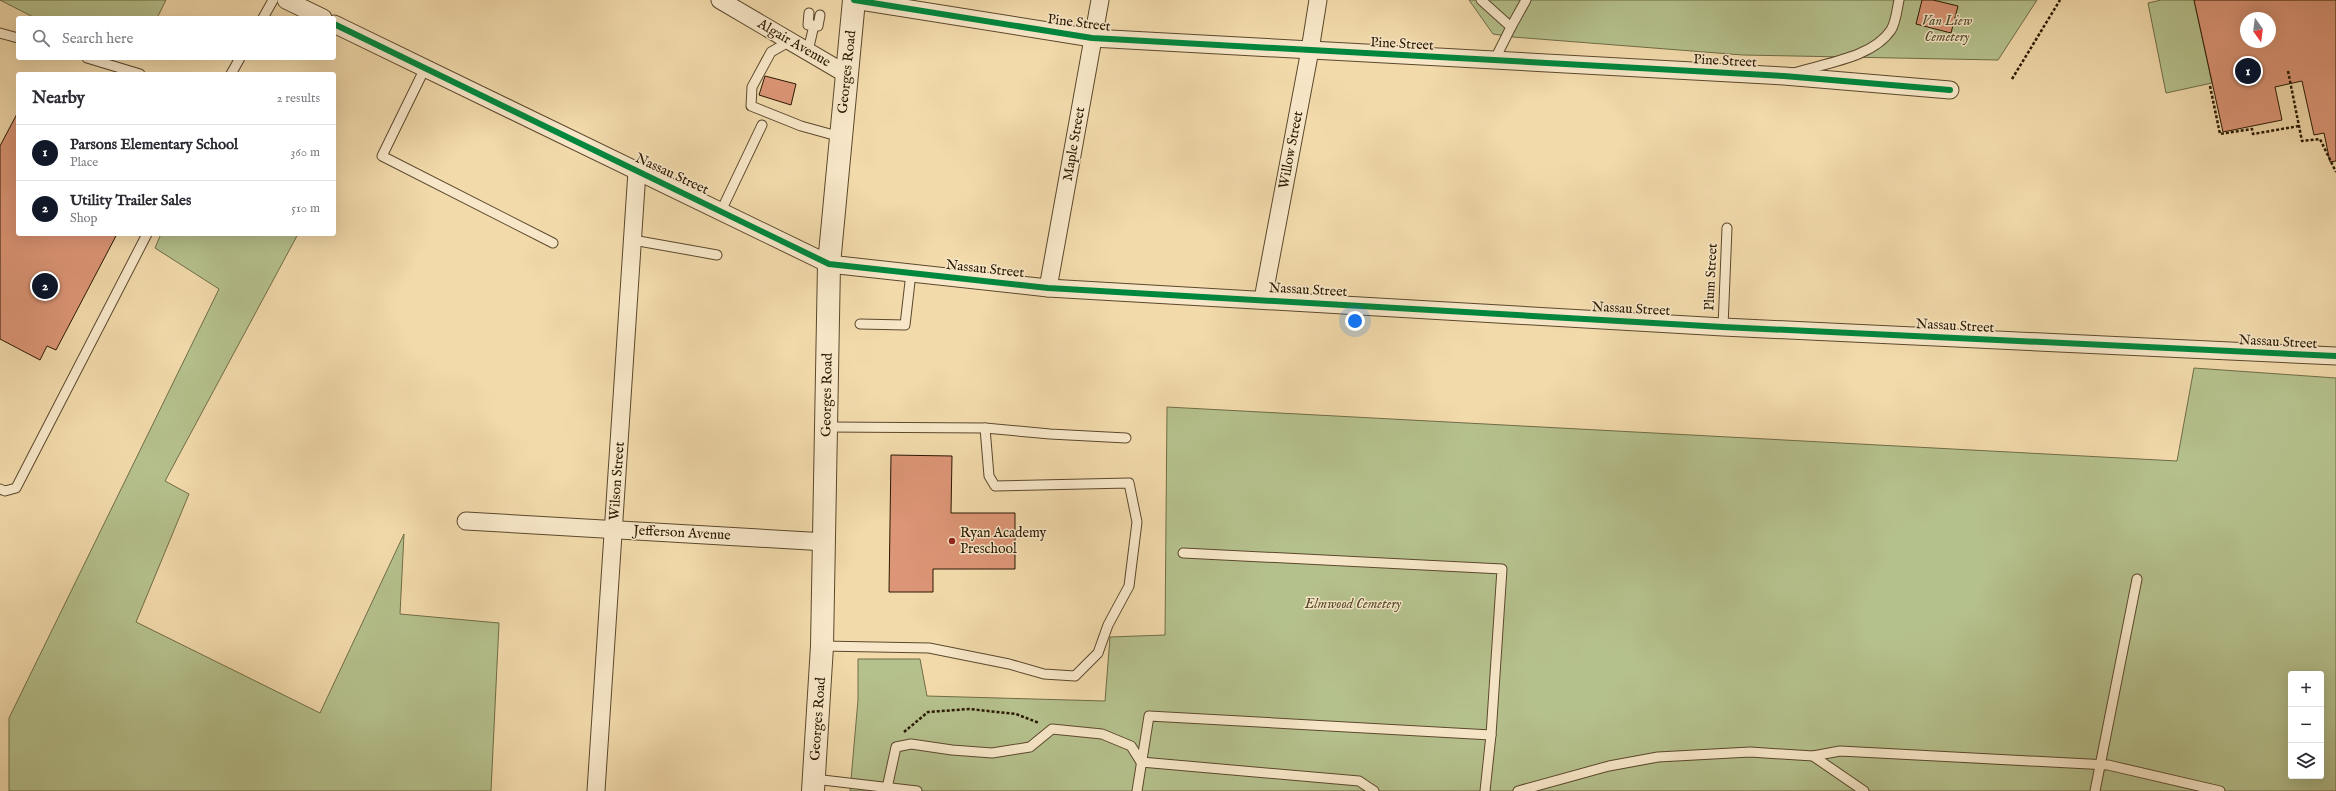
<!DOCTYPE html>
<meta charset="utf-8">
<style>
:root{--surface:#fff;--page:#f2f2f3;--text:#2b2b33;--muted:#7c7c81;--line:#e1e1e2;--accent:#111827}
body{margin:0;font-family:"IM FELL English",serif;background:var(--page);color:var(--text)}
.controls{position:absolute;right:12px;bottom:12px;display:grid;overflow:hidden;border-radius:4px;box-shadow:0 4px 16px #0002}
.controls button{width:36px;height:36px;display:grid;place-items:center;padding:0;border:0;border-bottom:1px solid var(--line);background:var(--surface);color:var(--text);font:20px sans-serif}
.compass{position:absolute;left:2240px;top:12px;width:36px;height:36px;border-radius:50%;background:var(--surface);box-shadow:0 4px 16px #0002;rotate:166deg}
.you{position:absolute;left:1355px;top:321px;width:14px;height:14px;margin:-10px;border:3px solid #fff;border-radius:50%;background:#1a73e8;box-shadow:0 0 0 6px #1a73e833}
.badge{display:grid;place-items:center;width:26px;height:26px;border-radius:50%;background:var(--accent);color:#fff;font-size:13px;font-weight:700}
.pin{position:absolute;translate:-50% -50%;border:2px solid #fff;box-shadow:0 1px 4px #0006}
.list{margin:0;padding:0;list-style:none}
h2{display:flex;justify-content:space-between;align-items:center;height:52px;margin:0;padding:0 16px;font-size:17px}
h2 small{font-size:13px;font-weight:400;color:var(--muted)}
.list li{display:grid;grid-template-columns:26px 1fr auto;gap:12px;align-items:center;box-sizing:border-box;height:56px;padding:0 16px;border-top:1px solid var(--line)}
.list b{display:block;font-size:15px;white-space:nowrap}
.list p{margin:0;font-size:13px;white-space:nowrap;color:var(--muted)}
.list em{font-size:13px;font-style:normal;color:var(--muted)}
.icon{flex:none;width:22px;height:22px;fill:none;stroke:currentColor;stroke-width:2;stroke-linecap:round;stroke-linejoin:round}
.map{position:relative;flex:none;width:2336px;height:791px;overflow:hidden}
.search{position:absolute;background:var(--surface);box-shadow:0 4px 16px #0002;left:16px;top:16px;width:320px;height:44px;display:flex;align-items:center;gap:10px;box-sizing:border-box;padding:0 14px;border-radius:4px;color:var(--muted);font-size:15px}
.panel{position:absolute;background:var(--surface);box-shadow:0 4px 16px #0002;left:16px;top:72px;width:320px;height:164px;border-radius:4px}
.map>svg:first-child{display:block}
.green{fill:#b5c18d;stroke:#6f6c47;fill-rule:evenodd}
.building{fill:#dc9576;stroke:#291801;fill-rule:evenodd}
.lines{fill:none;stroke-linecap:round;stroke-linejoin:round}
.service-casing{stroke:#5b482c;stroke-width:11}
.minor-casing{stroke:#5b482c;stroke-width:19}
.tertiary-casing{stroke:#5b482c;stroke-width:24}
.path{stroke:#291801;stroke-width:2.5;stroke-dasharray:3 2;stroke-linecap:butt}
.service{stroke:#f7e7c8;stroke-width:9}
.minor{stroke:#f7e7c8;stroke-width:17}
.tertiary{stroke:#f7e7c8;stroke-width:22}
.cycleway-casing{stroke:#f7e7c8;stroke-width:8}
.cycleway{stroke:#00873e;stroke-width:6}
.poi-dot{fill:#8f2418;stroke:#f7e7c8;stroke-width:1.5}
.labels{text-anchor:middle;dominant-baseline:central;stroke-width:3;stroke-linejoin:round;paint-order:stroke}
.park-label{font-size:14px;font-style:italic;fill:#534b2b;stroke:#f7e7c8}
.street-label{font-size:14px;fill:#291801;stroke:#f7e7c8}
.poi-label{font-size:14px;fill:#291801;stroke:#f7e7c8;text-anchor:start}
</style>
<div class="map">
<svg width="2336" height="791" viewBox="0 0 2336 791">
<rect width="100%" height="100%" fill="#f2daab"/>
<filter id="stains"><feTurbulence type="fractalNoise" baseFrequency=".005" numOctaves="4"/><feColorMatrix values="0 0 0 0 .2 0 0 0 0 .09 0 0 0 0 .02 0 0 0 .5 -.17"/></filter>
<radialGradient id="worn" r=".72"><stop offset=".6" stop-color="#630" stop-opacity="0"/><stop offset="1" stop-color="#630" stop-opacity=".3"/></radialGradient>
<!-- green -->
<g class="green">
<polygon points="0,0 166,0 157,18 35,18"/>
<polygon points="1469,0 2037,0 1998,60 1743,55 1513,37 1493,34"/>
<polygon points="2161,0 2194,0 2212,83 2166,93 2148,3"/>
<polygon points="161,234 298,234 165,481 189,494 136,622 320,713 404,534 400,614 499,623 491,791 9,791 9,718 219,289 155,248"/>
<path d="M 2194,368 L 2336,378 L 2336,791 L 850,791 L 858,700 L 858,659 L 920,659 L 927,696 L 1105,701 L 1110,637 L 1165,635 L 1167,407 L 2177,461 ZM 2291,674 L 2321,674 L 2321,776 L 2291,776 Z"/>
</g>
<!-- building -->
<g class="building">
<polygon points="1922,0 1933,0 1958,6 1951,33 1916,24"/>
<path d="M 2194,0 L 2336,0 L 2336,161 L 2330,162 L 2324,133 L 2314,135 L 2302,81 L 2275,87 L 2282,120 L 2223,132 ZM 2246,18 L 2270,18 L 2270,42 L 2246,42 Z"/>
<polygon points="765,76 796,84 791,105 759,95"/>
<polygon points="18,112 18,234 117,234 56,350 47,346 40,360 0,339 0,146"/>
<polygon points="891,455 952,456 951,513 1015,513 1015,569 933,569 933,592 889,592"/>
</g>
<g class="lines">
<!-- service casing -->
<g class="service-casing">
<g id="service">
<polyline points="1481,0 1511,27 1494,61"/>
<polyline points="809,13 808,25 818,26 820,15"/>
<polyline points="263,18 273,0"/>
<polyline points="1511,27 1526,0"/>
<polyline points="0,33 18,38"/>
<polyline points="790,41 771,52 752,87 751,106 801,126 841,137"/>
<polyline points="808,51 814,25"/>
<polyline points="87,58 140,74"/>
<polyline points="425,68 382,156 553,243"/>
<path d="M 1794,73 C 1825,63 1872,58 1891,30 C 1896,22 1897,9 1899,0"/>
<polyline points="231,74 240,58"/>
<polyline points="721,211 762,125"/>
<polyline points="633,240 717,255"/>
<polyline points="860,324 905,325 911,273"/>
<polyline points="1723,327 1727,228"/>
<polyline points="826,427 985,428 1050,434 1126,438"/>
<polyline points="0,489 5,491 16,488 147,234"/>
<polyline points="1183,553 1502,569 1491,735 1485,791"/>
<polyline points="822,646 929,648 1009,664 1044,674 1075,676 1098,653 1108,625 1129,586 1137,522 1129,483 995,486 989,476 985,428"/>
<polyline points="1813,756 1840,751 2108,765 2220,791"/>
<polyline points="814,779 917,791"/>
<polyline points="887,788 896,747 911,744 952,750 992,753 1030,747 1052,729 1102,734 1131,746 1141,762 1359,781 1374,791"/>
<polyline points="1137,791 1149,716 1491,735"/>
<polyline points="1518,791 1609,766 1658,757 1750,752 1813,756 1864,791"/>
<polyline points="2095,791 2137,579"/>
</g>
</g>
<!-- minor casing -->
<g class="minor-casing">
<g id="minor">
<polyline points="286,0 323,18"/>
<polyline points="720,0 846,74"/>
<polyline points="854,0 1092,38 1784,76 1950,90"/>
<polyline points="334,24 829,264 1048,288 1723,327 2336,356"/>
<polyline points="1048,288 1100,0"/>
<polyline points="1263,299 1310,50 1318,0"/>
<polyline points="466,521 826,542"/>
<polyline points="596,791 637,171"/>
</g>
</g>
<!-- tertiary casing -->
<g class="tertiary-casing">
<polyline id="tertiary" points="813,791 822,646 829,264 854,0"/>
</g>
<!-- path -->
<g class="path">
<polyline points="2288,71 2302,141 2320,139 2336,172"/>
<polyline points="2012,79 2060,0"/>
<polyline points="2210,86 2220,134 2252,129 2253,134 2299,126"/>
<polyline points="904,732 928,712 969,709 1016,714 1039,723"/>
</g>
<!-- service -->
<use href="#service" class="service"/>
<!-- minor -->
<use href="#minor" class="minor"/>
<!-- tertiary -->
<use href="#tertiary" class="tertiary"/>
<!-- cycleway casing -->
<g class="cycleway-casing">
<g id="cycleway">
<polyline points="854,0 1092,38 1784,76 1950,90"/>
<polyline points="334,24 829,264 1048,288 1723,327 2336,356"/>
</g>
</g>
<!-- cycleway -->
<use href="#cycleway" class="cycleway"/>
</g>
<!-- markers -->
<circle class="poi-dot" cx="952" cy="541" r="4"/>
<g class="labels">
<!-- park labels -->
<g class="park-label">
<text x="1947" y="21">Van Liew<tspan x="1947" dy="16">Cemetery</tspan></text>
<text x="1353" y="604">Elmwood Cemetery</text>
</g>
<!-- street labels -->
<g class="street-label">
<text transform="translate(1079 23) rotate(7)">Pine Street</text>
<text transform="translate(794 43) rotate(30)">Algair Avenue</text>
<text transform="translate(1402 44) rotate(3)">Pine Street</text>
<text transform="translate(1725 61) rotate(3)">Pine Street</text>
<text transform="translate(847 72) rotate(-84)">Georges Road</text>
<text transform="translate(1074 144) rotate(-80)">Maple Street</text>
<text transform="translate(1291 150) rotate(-79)">Willow Street</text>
<text transform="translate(672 174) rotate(25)">Nassau Street</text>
<text transform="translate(985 269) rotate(6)">Nassau Street</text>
<text transform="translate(1711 277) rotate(-87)">Plum Street</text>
<text transform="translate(1308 290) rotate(3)">Nassau Street</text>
<text transform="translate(1631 309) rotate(3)">Nassau Street</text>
<text transform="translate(1955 326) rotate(3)">Nassau Street</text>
<text transform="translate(2278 342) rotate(3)">Nassau Street</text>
<text transform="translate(827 395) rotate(-89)">Georges Road</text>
<text transform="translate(617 481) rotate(-86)">Wilson Street</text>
<text transform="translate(682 533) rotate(3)">Jefferson Avenue</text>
<text transform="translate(818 719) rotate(-86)">Georges Road</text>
</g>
<!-- poi labels -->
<g class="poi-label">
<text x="960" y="533">Ryan Academy<tspan x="960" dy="16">Preschool</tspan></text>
</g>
</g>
<rect width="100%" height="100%" filter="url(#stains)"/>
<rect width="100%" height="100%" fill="url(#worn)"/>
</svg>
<div class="controls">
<button>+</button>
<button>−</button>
<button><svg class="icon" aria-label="layers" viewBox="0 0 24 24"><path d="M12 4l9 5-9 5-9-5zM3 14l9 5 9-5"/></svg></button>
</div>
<svg class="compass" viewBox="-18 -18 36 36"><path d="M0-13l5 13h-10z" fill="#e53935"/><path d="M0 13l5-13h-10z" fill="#7c7c81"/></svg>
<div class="you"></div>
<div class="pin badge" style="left:2248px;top:71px">1</div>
<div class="pin badge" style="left:45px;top:286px">2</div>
<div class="search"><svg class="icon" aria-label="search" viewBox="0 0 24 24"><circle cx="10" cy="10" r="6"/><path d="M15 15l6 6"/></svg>Search here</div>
<section class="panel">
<h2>Nearby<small>2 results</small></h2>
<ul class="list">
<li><span class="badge">1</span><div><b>Parsons Elementary School</b><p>Place</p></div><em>360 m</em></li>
<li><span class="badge">2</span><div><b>Utility Trailer Sales</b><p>Shop</p></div><em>510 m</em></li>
</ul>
</section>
</div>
